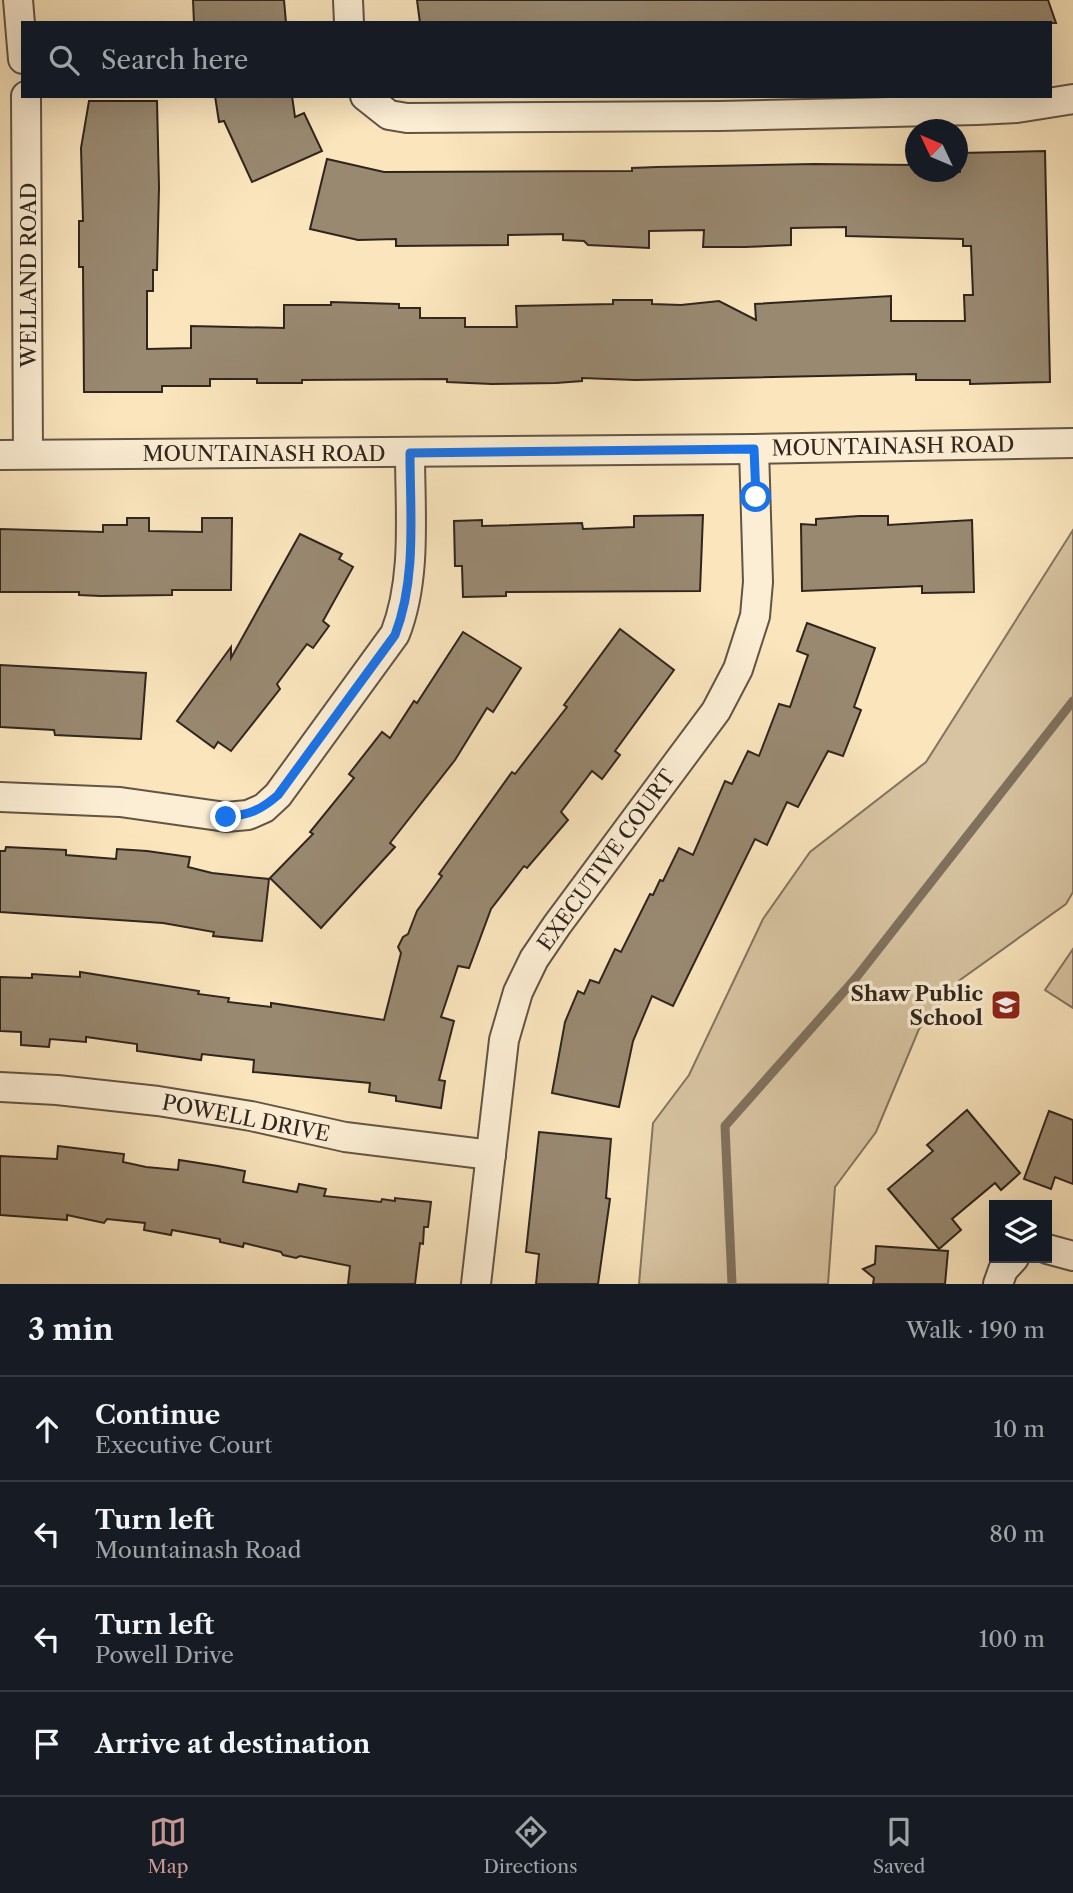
<!DOCTYPE html>
<meta charset="utf-8">
<style>
:root{--surface:#171b24;--page:#20242c;--text:#f1f3f6;--muted:#9ea1a6;--line:#363941;--accent:#c59692}
body{margin:0;font-family:"Libre Caslon Text",serif;background:var(--page);color:var(--text)}
.controls{position:absolute;right:21px;bottom:21px;display:grid;overflow:hidden;border-radius:0px;box-shadow:0 7px 28px #0002}
.controls button{width:63px;height:63px;display:grid;place-items:center;padding:0;border:0;border-bottom:2px solid var(--line);background:var(--surface);color:var(--text);font:35px sans-serif}
.compass{position:absolute;left:905px;top:119px;width:63px;height:63px;border-radius:50%;background:var(--surface);box-shadow:0 7px 28px #0002;rotate:314deg}
.stop{position:absolute;width:21px;height:21px;margin:-16px;border:5px solid #1a73e8;border-radius:50%;background:#fff}
.stop.end{background:#1a73e8;border-color:#fff;box-shadow:0 2px 7px #0008}
.list{margin:0;padding:0;list-style:none}
h2{display:flex;justify-content:space-between;align-items:center;height:91px;margin:0;padding:0 28px;font-size:30px}
h2 small{font-size:23px;font-weight:400;color:var(--muted)}
.list li{display:grid;grid-template-columns:46px 1fr auto;gap:21px;align-items:center;box-sizing:border-box;height:105px;padding:0 28px;border-top:2px solid var(--line)}
.list b{display:block;font-size:26px;white-space:nowrap}
.list p{margin:0;font-size:23px;white-space:nowrap;color:var(--muted)}
.list em{font-size:23px;font-style:normal;color:var(--muted)}
.icon{flex:none;width:38px;height:38px;fill:none;stroke:currentColor;stroke-width:2;stroke-linecap:round;stroke-linejoin:round}
.map{position:relative;flex:none;width:1073px;height:1284px;overflow:hidden}
.search{position:absolute;background:var(--surface);box-shadow:0 7px 28px #0002;left:21px;right:21px;top:21px;height:77px;display:flex;align-items:center;gap:18px;box-sizing:border-box;padding:0 24px;border-radius:0px;color:var(--muted);font-size:26px}
.sheet{height:511px;background:var(--surface)}
nav{display:flex;justify-content:space-around;align-items:center;box-sizing:border-box;height:98px;border-top:2px solid var(--line);background:var(--surface);font-size:19px;color:var(--muted)}
nav a{display:grid;justify-items:center;gap:4px}
nav .on{color:var(--accent)}
.map>svg:first-child{display:block}
.green{fill:#d8c4a2;stroke:#847460;stroke-width:2}
.lines{fill:none;stroke-linecap:round;stroke-linejoin:round}
.stream{stroke:#80715d;stroke-width:9}
.building{fill:#998971;stroke:#30251e;stroke-width:2}
.minor-casing{stroke:#625546;stroke-width:32}
.minor{stroke:#fceed4;stroke-width:28}
.route{stroke:#1a73e8;stroke-width:9}
.labels{text-anchor:middle;dominant-baseline:central;stroke-width:7;stroke-linejoin:round;paint-order:stroke}
.street-label{font-size:21px;fill:#30251e;stroke:#fceed4}
.poi-label{font-size:21px;font-weight:bold;fill:#30251e;stroke:#fceed4;text-anchor:end}
</style>
<div class="map">
<svg width="1073" height="1284" viewBox="0 0 1073 1284">
<rect width="100%" height="100%" fill="#fae5bd"/>
<filter id="stains"><feTurbulence type="fractalNoise" baseFrequency=".00286" numOctaves="4"/><feColorMatrix values="0 0 0 0 .2 0 0 0 0 .09 0 0 0 0 .02 0 0 0 .5 -.17"/></filter>
<radialGradient id="worn" r=".72"><stop offset=".6" stop-color="#630" stop-opacity="0"/><stop offset="1" stop-color="#630" stop-opacity=".3"/></radialGradient>
<!-- green -->
<g class="green">
<polygon points="1073,530 1073,892 1066,904 960,980 919,1029 876,1132 835,1187 828,1284 639,1284 653,1123 689,1075 763,919 810,852 926,762"/>
<polygon points="1073,949 1073,1008 1045,990"/>
</g>
<g class="lines">
<!-- stream -->
<polyline class="stream" points="732,1284 725,1126 855,979 1073,701"/>
</g>
<!-- building -->
<g class="building">
<polygon points="193,0 284,0 286,23 194,23"/>
<polygon points="417,0 1048,0 1056,23 420,23"/>
<polygon points="215,96 292,96 295,117 304,113 322,151 252,182 224,121 219,122"/>
<polygon points="89,101 157,101 159,187 157,270 153,270 153,291 147,291 147,349 191,348 191,326 284,328 284,305 331,305 331,302 399,304 399,308 420,308 420,318 465,318 465,327 517,327 516,306 613,304 613,300 652,300 652,304 681,305 719,301 756,320 755,304 891,296 891,321 965,321 964,295 973,295 971,246 963,246 963,239 846,236 846,227 791,228 791,245 745,247 703,247 704,230 649,231 649,248 588,245 584,241 563,240 563,234 508,235 508,245 396,246 396,239 358,240 310,229 327,159 384,172 632,171 632,168 657,167 814,164 915,165 915,172 960,172 960,153 1045,151 1050,382 970,384 970,380 916,380 916,374 635,380 582,378 582,381 556,383 492,384 447,382 447,379 302,380 302,383 257,383 257,379 210,379 210,386 162,386 162,392 84,392 83,267 79,267 79,221 83,221 81,148"/>
<polygon points="703,515 700,591 506,592 506,596 463,597 462,566 455,566 454,521 482,520 482,526 582,523 583,529 634,527 634,516"/>
<polygon points="859,516 888,516 888,525 972,520 974,592 922,593 922,586 802,591 801,524 816,525 816,519"/>
<polygon points="127,518 149,518 149,531 202,532 202,518 232,518 231,590 172,590 172,595 101,596 79,595 79,592 0,592 0,529 103,532 103,525 127,525"/>
<polygon points="300,534 342,554 339,559 353,567 323,621 329,626 313,648 307,644 277,684 280,689 231,751 218,742 214,748 177,721 231,647 231,658"/>
<polygon points="807,623 875,648 854,707 861,710 843,756 828,751 798,807 787,802 767,845 755,839 673,1006 652,996 633,1041 619,1107 552,1093 565,1022 578,991 584,994 590,980 599,983 615,949 621,952 650,894 653,895 660,880 663,881 679,848 693,855 725,781 732,784 748,751 759,756 779,704 790,707 808,655 797,651"/>
<polygon points="620,629 674,670 615,751 620,755 602,779 592,771 561,812 568,820 527,868 524,866 491,909 469,968 458,966 441,1017 454,1021 439,1080 445,1081 441,1108 396,1101 396,1096 369,1092 370,1083 253,1072 254,1060 202,1054 201,1060 137,1051 137,1044 86,1037 86,1042 50,1039 49,1047 21,1045 21,1032 0,1031 0,977 32,978 32,974 80,977 80,972 199,991 198,994 229,998 228,1002 271,1007 271,1003 384,1020 401,953 398,947 403,937 408,934 417,911 442,876 439,874 512,772 515,774 567,707 564,705"/>
<polygon points="463,632 521,668 493,712 487,708 455,760 390,843 395,847 321,928 270,878 313,834 310,832 354,778 349,774 382,732 390,738 414,701 417,703"/>
<polygon points="0,665 146,673 141,739 55,735 54,730 0,727"/>
<polygon points="6,847 66,850 66,855 116,859 117,849 147,851 190,857 188,867 212,873 269,879 262,941 213,936 214,932 163,923 0,912 0,851 5,851"/>
<polygon points="967,1110 1020,1173 1001,1190 995,1183 952,1219 961,1230 939,1249 888,1189 933,1151 927,1145"/>
<polygon points="1049,1111 1073,1120 1073,1184 1055,1177 1051,1189 1024,1179"/>
<polygon points="539,1132 611,1139 606,1198 610,1199 598,1284 536,1284 539,1254 526,1252"/>
<polygon points="58,1146 124,1154 123,1162 146,1167 178,1170 179,1160 218,1166 245,1171 243,1182 297,1192 299,1184 326,1189 324,1196 381,1202 382,1199 395,1201 395,1198 431,1202 428,1227 424,1227 423,1244 420,1243 415,1284 348,1284 350,1266 300,1256 296,1258 283,1255 281,1252 244,1243 243,1247 220,1242 220,1239 172,1230 171,1235 144,1230 145,1223 107,1219 104,1223 67,1215 67,1220 0,1215 0,1156 57,1159"/>
<polygon points="876,1246 948,1251 945,1284 873,1284 874,1278 863,1269 875,1264"/>
</g>
<g class="lines">
<!-- minor casing -->
<g class="minor-casing">
<g id="minor">
<polyline points="18,0 23,59"/>
<polyline points="348,0 349,23"/>
<polyline points="26,96 28,454"/>
<polyline points="365,96 389,115 407,118 720,116 977,110 1017,108 1073,99"/>
<polyline points="0,455 754,449 1073,443"/>
<path d="M 0,797 L 120,802 L 226,817 L 248,815 L 264,808 L 278,795 L 395,634 C 417,578 410,512 410,453"/>
<polyline points="0,1087 57,1090 158,1101 251,1116 345,1137 491,1155"/>
<polyline points="1047,1249 1073,1256"/>
<polyline points="476,1284 504,1040 518,992 534,959 557,925 716,711 738,669 755,616 758,582 754,449"/>
<polyline points="998,1284 1003,1270 1014,1258"/>
</g>
</g>
<!-- minor -->
<use href="#minor" class="minor"/>
</g>
<g class="lines">
<!-- route -->
<path class="route" d="M 226,817 C 249,815 261,810 278,795 L 395,635 C 417,578 410,512 410,453 L 754,449 L 756,497"/>
</g>
<!-- icons -->
<defs>
<g id="school-square" transform="scale(1.575)"><rect x="-9" y="-9" width="18" height="18" rx="4" fill="#8f2418" stroke="#fceed4"/><path d="M0-5L7-2L0 1L-7-2ZM-4 1L0 2.5L4 1V4Q0 6-4 4Z" fill="#fff"/></g>
</defs>
<g fill-rule="evenodd">
<use href="#school-square" x="1006" y="1005"/>
</g>
<g class="labels">
<!-- street labels -->
<g class="street-label">
<text transform="translate(28 275) rotate(-90)">WELLAND ROAD</text>
<text transform="translate(893 446) rotate(-1)">MOUNTAINASH ROAD</text>
<text x="264" y="453">MOUNTAINASH ROAD</text>
<text transform="translate(606 860) rotate(-54)">EXECUTIVE COURT</text>
<text transform="translate(246 1118) rotate(11)">POWELL DRIVE</text>
</g>
<!-- poi labels -->
<g class="poi-label">
<text x="983" y="993">Shaw Public<tspan x="983" dy="24">School</tspan></text>
</g>
</g>
<rect width="100%" height="100%" filter="url(#stains)"/>
<rect width="100%" height="100%" fill="url(#worn)"/>
</svg>
<div class="controls">
<button><svg class="icon" aria-label="layers" viewBox="0 0 24 24"><path d="M12 4l9 5-9 5-9-5zM3 14l9 5 9-5"/></svg></button>
</div>
<svg class="compass" viewBox="-18 -18 36 36"><path d="M0-13l5 13h-10z" fill="#e53935"/><path d="M0 13l5-13h-10z" fill="#9ea1a6"/></svg>
<div class="stop" style="left:756px;top:497px"></div>
<div class="stop end" style="left:226px;top:817px"></div>
<div class="search"><svg class="icon" aria-label="search" viewBox="0 0 24 24"><circle cx="10" cy="10" r="6"/><path d="M15 15l6 6"/></svg>Search here</div>
</div>
<section class="sheet">
<h2>3 min<small>Walk · 190 m</small></h2>
<ul class="list">
<li><svg class="icon" aria-label="ahead" viewBox="0 0 24 24"><path d="M12 20V5M6 11l6-6 6 6"/></svg><div><b>Continue</b><p>Executive Court</p></div><em>10 m</em></li>
<li><svg class="icon" aria-label="left" viewBox="0 0 24 24"><path d="M17 20v-9H6M10 6l-5 5 5 5"/></svg><div><b>Turn left</b><p>Mountainash Road</p></div><em>80 m</em></li>
<li><svg class="icon" aria-label="left" viewBox="0 0 24 24"><path d="M17 20v-9H6M10 6l-5 5 5 5"/></svg><div><b>Turn left</b><p>Powell Drive</p></div><em>100 m</em></li>
<li><svg class="icon" aria-label="arrive" viewBox="0 0 24 24"><path d="M6 21V4h12l-3 4 3 4H6"/></svg><div><b>Arrive at destination</b></div></li>
</ul>
</section>
<nav>
<a class="on"><svg class="icon" aria-label="map" viewBox="0 0 24 24"><path d="M3 6l6-2 6 2 6-2v14l-6 2-6-2-6 2zM9 4v14M15 6v14"/></svg>Map</a>
<a><svg class="icon" aria-label="directions" viewBox="0 0 24 24"><path d="M12 3l9 9-9 9-9-9zM9 14v-3h6M13 9l2 2-2 2"/></svg>Directions</a>
<a><svg class="icon" aria-label="saved" viewBox="0 0 24 24"><path d="M7 4h10v16l-5-4-5 4z"/></svg>Saved</a>
</nav>
